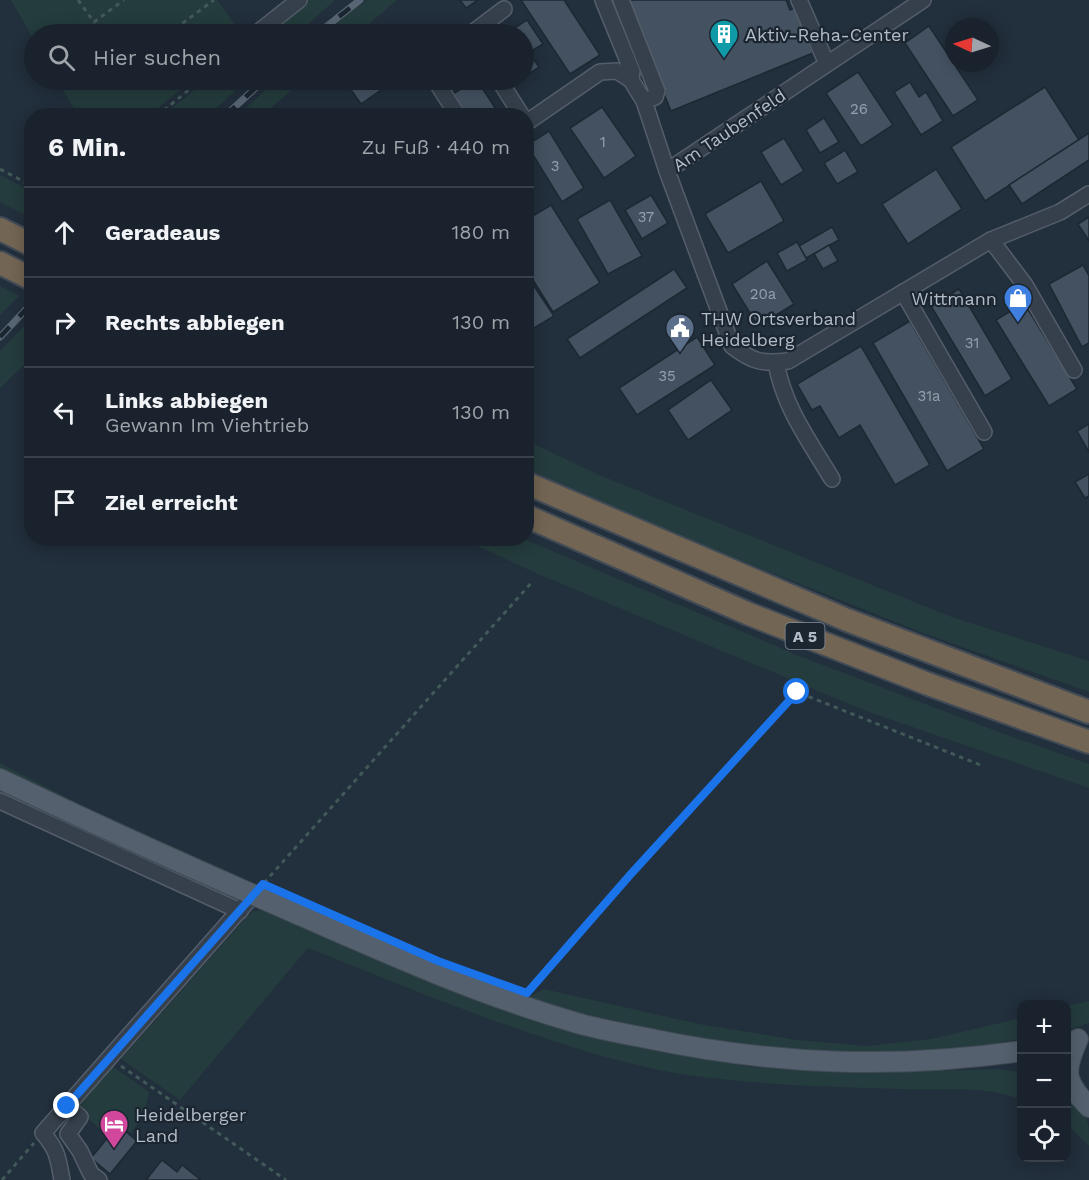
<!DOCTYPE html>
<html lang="de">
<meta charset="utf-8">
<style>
:root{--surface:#1a232d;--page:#232b35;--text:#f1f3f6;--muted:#9fa4aa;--line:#384049}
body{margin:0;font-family:"Work Sans",sans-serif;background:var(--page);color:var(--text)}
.controls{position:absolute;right:18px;bottom:18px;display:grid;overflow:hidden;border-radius:12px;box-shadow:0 3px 15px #0003}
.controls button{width:54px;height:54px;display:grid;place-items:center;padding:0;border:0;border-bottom:2px solid var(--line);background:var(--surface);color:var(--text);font:30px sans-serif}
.compass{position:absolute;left:945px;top:18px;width:54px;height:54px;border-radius:50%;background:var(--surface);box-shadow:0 3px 15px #0003;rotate:274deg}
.stop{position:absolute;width:18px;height:18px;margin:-14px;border:4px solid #1a73e8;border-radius:50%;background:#fff}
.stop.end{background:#1a73e8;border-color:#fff;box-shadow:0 2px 6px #0008}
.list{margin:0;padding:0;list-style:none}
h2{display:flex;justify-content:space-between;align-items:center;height:78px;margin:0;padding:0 24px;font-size:26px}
h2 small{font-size:20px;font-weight:400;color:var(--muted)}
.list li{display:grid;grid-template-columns:39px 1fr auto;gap:18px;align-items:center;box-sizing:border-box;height:90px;padding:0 24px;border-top:2px solid var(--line)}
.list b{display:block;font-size:22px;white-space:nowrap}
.list p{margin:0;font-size:20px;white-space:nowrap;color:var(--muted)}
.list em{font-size:20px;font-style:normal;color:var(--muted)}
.icon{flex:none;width:33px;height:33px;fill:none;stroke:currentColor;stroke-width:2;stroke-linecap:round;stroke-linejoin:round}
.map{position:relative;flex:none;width:1089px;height:1180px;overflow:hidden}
.search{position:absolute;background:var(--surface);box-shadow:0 3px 15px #0003;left:24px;top:24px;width:510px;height:66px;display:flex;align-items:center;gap:15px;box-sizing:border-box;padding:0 21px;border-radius:33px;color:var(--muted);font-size:22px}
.panel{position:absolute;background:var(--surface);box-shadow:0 3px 15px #0003;left:24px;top:108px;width:510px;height:438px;border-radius:24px}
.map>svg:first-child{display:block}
.green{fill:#243c3d}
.building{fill:#435160;stroke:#1d2833;stroke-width:1.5}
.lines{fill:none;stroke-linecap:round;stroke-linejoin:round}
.minor-casing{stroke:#545e6a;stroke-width:18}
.major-casing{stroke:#3f4a55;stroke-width:22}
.highway-casing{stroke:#414b57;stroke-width:26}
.path{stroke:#42595a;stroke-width:3;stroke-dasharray:4.5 4.5;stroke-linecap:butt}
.minor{stroke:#36404c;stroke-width:15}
.major{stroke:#54606d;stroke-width:20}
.highway{stroke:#736553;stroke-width:22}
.rail-casing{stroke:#586574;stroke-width:7}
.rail{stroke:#1b2631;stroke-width:4.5;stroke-dasharray:14;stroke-linecap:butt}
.route{stroke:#1a73e8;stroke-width:8}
.labels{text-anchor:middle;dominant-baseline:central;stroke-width:4.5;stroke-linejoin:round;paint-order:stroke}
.number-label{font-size:15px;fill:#96a0ae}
.shield{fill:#1b2631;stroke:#858e9b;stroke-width:1.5}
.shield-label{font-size:16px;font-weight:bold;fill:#b2bbc8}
.poi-label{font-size:18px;fill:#b2bbc8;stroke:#1b2631;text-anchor:start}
.street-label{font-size:18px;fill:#b2bbc8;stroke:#1b2631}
</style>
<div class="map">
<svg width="1089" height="1180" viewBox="0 0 1089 1180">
<rect width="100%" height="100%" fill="#222f3c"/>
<!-- green -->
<g class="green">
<polygon points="11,0 217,0 242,34 34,34 34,40"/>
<polygon points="305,0 335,0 297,34 262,34"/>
<polygon points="367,0 397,0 357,34 325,34 345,16"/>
<polygon points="57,80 193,80 149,115 78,115"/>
<polygon points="207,80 248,80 208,115 163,115"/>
<polygon points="277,80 304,80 262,115 238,115"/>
<polygon points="0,175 31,191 31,218 0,202"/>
<polygon points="0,286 19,296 0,315"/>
<polygon points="31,319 31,358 0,388 0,351"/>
<polygon points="526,440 597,474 949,616 1089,661 1089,692 920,632 709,548 527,469"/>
<polygon points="462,539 524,539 802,657 999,732 1089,764 1089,788 866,711 538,574"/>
<polygon points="0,763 87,808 237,875 249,887 0,773"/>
<polygon points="0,790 222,892 224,899 0,797"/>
<polygon points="274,893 301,906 309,906 437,963 531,996 544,989 699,1024 797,1040 867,1046 931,1039 1021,1018 1021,1039 984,1046 925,1054 731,1049 545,1006 272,898"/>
<path d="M 262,910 L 440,983 L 570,1031 L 671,1054 L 752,1067 L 848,1073 L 997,1069 L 1021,1072 L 1022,1100 C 985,1084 939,1091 900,1089 C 829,1087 757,1085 687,1075 C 640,1068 594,1054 550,1040 C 468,1013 388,980 308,948 L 180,1100 L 121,1059 L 244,920 L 253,911 Z"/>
<polygon points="1089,1001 1089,1023 1067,1030 1067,1006"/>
<polygon points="112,1066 149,1092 144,1115 131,1133 116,1121 105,1133 76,1108"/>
<path d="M 1066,1097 C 1089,1116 1089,1117 1089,1146 L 1067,1125 Z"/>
</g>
<!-- building -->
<g class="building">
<polygon points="460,0 478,0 466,8"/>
<polygon points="521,0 564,0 600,55 570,74"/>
<polygon points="626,0 786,0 790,10 795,8 813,53 671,111"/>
<polygon points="527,20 543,44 533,50 532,57 539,67 524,77 524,34 506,34"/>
<polygon points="929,26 978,100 953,116 905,43"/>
<polygon points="858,72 893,125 861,146 826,93"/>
<polygon points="344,80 395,80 361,104"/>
<polygon points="475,80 477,80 499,114 467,116 453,94"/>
<polygon points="910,82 919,97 926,92 943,121 921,135 894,92"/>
<polygon points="1045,87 1079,140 985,201 951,147"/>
<polygon points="602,107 636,156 604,178 570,128"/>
<polygon points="824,118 839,142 820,153 806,130"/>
<polygon points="549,131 584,188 562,202 527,145"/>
<polygon points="1089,133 1089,160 1022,204 1009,185"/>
<polygon points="784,138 804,171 781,185 761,152"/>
<polygon points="845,150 858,172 837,184 824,163"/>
<polygon points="936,169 962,209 908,244 882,204"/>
<polygon points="761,181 784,221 728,253 705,214"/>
<polygon points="651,195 668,223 642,239 625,210"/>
<polygon points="610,200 642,256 608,274 577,219"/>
<polygon points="551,205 600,283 553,312 526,269 526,220"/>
<polygon points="1089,217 1089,241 1078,224"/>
<polygon points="832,227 839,240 806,258 799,246"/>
<polygon points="797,242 807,260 787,271 777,253"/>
<polygon points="829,245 838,261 823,269 814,254"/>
<polygon points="767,261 794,304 758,326 732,284"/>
<polygon points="1083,265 1089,276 1089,343 1082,347 1049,284"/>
<polygon points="674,269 687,288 580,358 567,339"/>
<polygon points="526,274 554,316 526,333"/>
<polygon points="959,289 1012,379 985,396 931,306"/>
<polygon points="1024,303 1077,389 1049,406 996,320"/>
<polygon points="910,321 984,449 947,471 873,343"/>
<polygon points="697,337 715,365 637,415 619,388"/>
<polygon points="861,346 930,465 895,485 860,425 839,438 820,406 812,410 797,384"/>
<polygon points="711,380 732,410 688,440 668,410"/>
<polygon points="1089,424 1089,452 1077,431"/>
<polygon points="1089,474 1089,496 1085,498 1075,482"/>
<polygon points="118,1125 137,1141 110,1174 91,1158"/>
<polygon points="162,1160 177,1172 182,1165 201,1180 146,1180"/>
</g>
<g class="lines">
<!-- minor casing -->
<g class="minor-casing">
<g id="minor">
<polyline points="603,0 632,71 631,80"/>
<polyline points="621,0 657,91 655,97 644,101"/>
<polyline points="799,0 827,64"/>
<path d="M 923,0 L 667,171 L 732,346 C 753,362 762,364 788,361 L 991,240 L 1060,212 L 1089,194"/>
<polyline points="261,30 299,0"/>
<polyline points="471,34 504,9"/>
<polyline points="435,80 458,116"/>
<polyline points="499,80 522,116"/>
<polyline points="526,123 600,72 617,71 631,80 644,101 667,171"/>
<polyline points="991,240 1025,285 1074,370"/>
<polyline points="903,292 984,432"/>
<path d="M 776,362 C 783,406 810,442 832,479"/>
<polyline points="0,801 240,911"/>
<polyline points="67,1106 80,1117 68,1134 80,1151 91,1174 99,1180"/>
<path d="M 62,1180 C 58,1158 58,1151 43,1133 L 253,895"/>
</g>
</g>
<!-- major casing -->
<g class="major-casing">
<g id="major">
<path d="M 0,779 C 98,826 196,870 295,913 C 388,954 480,995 577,1023 C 601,1030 626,1034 651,1039 C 776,1065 895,1069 1022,1051"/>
<path d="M 1078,1039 C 1063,1072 1064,1081 1089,1107"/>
</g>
</g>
<!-- highway casing -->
<g class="highway-casing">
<g id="highway">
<polyline points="0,229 32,245"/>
<polyline points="0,263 32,279"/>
<polyline points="526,483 847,620 1089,712"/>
<polyline points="526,516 749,614 928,684 1089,742"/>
</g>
</g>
<!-- path -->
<g class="path">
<polyline points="78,0 94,22 124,0"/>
<polyline points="168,34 214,0"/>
<polyline points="157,116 201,80"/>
<polyline points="0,169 32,186"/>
<polyline points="264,883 533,581"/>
<polyline points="529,991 630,875 797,692 983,766"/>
<polyline points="121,1066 286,1180"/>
<polyline points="2,1180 34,1143"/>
</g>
<!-- minor -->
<use href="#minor" class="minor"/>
<!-- major -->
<use href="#major" class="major"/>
<!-- highway -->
<use href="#highway" class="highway"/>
<!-- rail casing -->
<g class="rail-casing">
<g id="rail">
<polyline points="317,34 360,0"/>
<polyline points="225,116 264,80"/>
<polyline points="0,337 32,303"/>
</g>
</g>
<!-- rail -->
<use href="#rail" class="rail"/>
</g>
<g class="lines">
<!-- route -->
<polyline class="route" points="67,1106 263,884 438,961 527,993 630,875 797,692"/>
</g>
<!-- icons -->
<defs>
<g id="building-pin" transform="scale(1.5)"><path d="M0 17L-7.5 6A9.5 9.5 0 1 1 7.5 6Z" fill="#0f9aa8" stroke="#1b2631"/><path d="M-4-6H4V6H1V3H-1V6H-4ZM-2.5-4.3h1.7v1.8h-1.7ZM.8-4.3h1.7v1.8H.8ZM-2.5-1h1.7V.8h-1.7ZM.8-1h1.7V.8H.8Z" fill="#fff"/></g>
<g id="shop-pin" transform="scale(1.5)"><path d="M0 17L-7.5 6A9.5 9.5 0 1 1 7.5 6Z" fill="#3f7fe0" stroke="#1b2631"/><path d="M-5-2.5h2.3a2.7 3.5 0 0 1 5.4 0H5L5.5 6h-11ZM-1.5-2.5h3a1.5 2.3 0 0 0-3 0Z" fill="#fff"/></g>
<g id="civic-pin" transform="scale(1.5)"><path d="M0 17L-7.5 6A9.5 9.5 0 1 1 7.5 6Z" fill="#5c6f8a" stroke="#1b2631"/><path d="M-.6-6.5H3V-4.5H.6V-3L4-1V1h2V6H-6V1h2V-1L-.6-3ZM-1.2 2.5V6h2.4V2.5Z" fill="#fff"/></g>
<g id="hotel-pin" transform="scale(1.5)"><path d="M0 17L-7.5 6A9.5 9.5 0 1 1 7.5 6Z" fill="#d1479c" stroke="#1b2631"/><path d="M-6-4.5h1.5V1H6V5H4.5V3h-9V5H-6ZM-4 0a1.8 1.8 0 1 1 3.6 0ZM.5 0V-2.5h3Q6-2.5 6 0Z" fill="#fff"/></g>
</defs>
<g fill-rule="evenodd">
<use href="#building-pin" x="724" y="34"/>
<use href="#shop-pin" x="1018" y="298"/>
<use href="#civic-pin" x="680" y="328"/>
<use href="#hotel-pin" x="114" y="1124"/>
</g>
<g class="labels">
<!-- number labels -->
<g class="number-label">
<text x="859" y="109">26</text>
<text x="603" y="142">1</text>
<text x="555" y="166">3</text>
<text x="646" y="217">37</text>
<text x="763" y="294">20a</text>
<text x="972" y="343">31</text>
<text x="667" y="376">35</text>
<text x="929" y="396">31a</text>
</g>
<!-- shield labels -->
<rect class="shield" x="785.5" y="623" width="39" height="26" rx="4.5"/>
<g class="shield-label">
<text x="805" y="636">A 5</text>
</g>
<!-- poi labels -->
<g class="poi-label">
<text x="745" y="34">Aktiv-Reha-Center</text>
<text x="997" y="298" text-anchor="end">Wittmann</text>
<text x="701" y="318">THW Ortsverband<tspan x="701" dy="21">Heidelberg</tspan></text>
<text x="135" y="1114">Heidelberger<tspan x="135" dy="21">Land</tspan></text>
</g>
<!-- street labels -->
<g class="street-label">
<text transform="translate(729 130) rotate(-34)">Am Taubenfeld</text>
</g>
</g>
</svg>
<div class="controls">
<button>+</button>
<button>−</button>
<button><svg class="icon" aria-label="locate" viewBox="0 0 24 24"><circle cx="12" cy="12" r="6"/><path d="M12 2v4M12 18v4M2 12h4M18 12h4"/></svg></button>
</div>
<svg class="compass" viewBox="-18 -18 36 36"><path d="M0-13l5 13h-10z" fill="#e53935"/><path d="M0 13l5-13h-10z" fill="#9fa4aa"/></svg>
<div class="stop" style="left:797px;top:692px"></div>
<div class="stop end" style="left:67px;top:1106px"></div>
<div class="search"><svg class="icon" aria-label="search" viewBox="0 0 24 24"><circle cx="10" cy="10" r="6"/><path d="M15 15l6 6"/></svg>Hier suchen</div>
<section class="panel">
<h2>6 Min.<small>Zu Fuß · 440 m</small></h2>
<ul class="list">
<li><svg class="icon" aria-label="ahead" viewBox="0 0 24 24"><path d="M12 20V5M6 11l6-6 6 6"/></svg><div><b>Geradeaus</b></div><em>180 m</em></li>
<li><svg class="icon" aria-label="right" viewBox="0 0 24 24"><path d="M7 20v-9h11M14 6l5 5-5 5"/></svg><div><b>Rechts abbiegen</b></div><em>130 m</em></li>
<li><svg class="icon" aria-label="left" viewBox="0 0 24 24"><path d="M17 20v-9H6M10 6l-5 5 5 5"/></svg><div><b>Links abbiegen</b><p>Gewann Im Viehtrieb</p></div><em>130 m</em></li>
<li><svg class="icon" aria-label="arrive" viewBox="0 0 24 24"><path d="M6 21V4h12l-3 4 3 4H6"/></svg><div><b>Ziel erreicht</b></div></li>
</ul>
</section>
</div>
